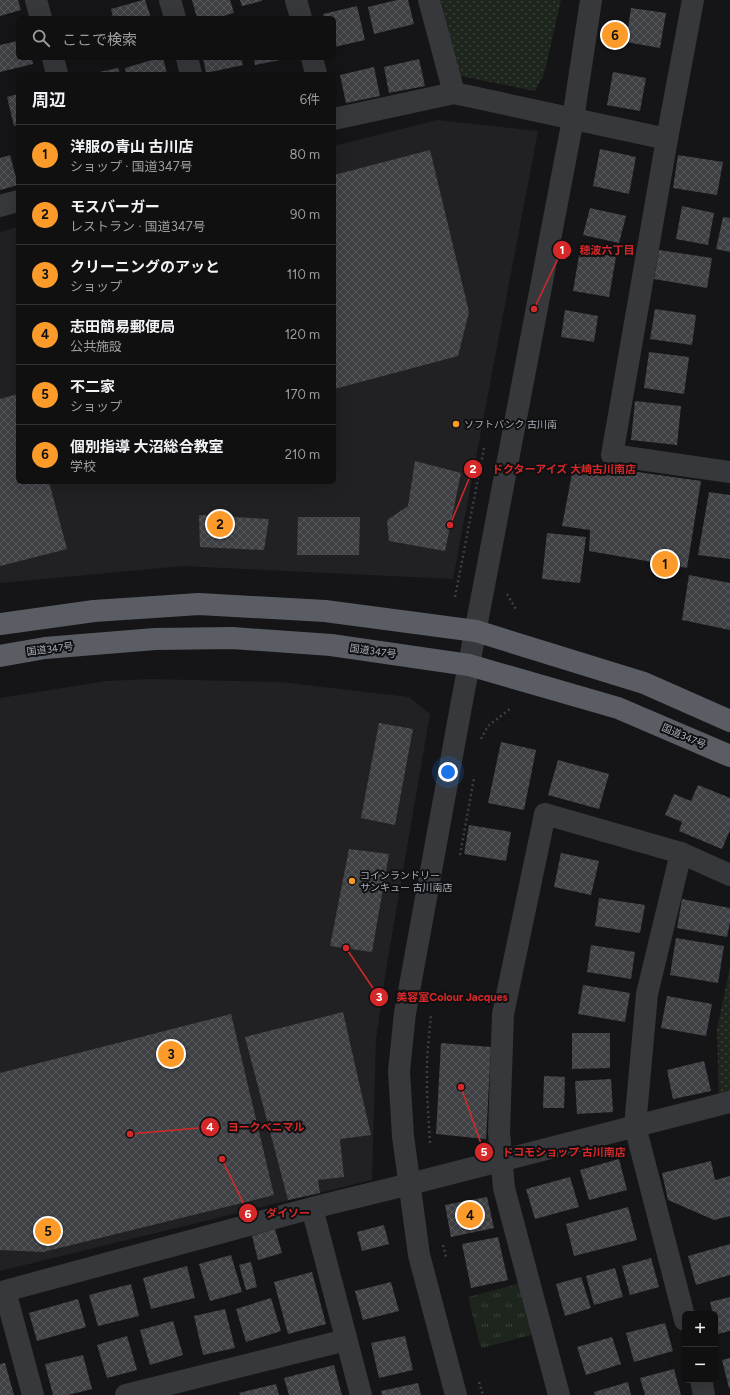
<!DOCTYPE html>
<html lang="ja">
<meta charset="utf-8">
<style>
:root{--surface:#101011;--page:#1e1e1f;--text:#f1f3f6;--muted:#9c9d9f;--line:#303031;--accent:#fc9b29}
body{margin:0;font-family:Figtree,"Noto Sans JP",sans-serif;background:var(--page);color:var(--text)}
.controls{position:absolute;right:12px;bottom:12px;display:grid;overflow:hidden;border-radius:6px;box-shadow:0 4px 16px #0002}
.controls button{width:36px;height:36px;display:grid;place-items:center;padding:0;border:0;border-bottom:1px solid var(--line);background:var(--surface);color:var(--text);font:20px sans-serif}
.you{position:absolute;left:448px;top:772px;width:14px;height:14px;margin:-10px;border:3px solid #fff;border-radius:50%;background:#1a73e8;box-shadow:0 0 0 6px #1a73e833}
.badge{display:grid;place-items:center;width:26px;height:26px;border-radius:50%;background:var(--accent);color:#111;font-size:13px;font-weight:700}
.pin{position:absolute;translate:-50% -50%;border:2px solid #fff;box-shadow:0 1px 4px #0006}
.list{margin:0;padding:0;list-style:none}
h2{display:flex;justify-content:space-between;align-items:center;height:52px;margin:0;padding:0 16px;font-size:17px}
h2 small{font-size:13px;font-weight:400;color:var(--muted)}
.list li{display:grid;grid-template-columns:26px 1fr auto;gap:12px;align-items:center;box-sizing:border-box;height:60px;padding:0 16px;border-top:1px solid var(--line)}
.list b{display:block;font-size:15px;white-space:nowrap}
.list p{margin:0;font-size:13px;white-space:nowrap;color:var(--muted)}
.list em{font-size:13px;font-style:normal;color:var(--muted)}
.icon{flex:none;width:22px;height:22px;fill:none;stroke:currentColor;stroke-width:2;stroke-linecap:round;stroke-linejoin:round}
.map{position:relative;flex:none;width:730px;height:1395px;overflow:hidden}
.search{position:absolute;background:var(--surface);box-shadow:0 4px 16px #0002;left:16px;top:16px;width:320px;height:44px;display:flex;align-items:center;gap:10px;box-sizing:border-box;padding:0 14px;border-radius:6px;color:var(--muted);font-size:15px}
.panel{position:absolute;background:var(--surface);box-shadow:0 4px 16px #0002;left:16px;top:72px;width:320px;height:412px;border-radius:6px}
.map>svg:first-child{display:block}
.built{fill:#212124}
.grass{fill:url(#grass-tufts)}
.park{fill:url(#park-dots)}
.building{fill:url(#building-cross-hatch)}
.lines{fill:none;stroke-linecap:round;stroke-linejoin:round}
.path{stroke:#3c3f43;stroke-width:2.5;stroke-dasharray:2 3;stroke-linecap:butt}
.minor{stroke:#36383c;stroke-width:22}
.tertiary{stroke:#36383c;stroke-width:22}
.trunk{stroke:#5a5e64;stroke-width:22}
.poi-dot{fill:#fc9b29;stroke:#101012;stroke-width:1.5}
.labels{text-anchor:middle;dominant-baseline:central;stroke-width:4;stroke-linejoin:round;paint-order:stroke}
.poi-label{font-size:10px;fill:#a6aeb8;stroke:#101012;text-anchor:start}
.street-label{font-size:10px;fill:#a6aeb8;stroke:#101012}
.leader{fill:none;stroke:#d62828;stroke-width:1.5}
.callout-dot{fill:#d62828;stroke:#101012;stroke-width:1.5}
.mark-label{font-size:12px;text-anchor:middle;font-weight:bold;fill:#fff}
.callout-label{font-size:11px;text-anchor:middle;font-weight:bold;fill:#d62828;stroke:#101012;stroke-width:4;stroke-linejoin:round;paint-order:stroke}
</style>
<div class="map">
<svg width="730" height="1395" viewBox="0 0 730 1395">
<defs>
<pattern id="grass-tufts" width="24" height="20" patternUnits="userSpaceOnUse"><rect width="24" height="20" fill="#1d251d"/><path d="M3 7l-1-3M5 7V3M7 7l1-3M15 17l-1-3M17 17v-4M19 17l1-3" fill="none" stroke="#3b423c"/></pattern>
<pattern id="park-dots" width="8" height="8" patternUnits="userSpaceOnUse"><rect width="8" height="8" fill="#1d251d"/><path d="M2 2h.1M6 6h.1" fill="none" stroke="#3b423c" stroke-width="1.8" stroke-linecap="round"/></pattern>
<pattern id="building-cross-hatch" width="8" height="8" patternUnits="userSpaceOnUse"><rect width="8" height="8" fill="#3f4044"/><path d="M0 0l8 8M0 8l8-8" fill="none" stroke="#58595d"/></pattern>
</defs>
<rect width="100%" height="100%" fill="#151517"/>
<!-- built -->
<g class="built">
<polygon points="437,120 538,131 453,579 183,566 0,583 0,232 18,227 18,482 334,482 334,146"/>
<polygon points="151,679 281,682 409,697 430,714 387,964 376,1039 372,1180 0,1271 0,698 106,681"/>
</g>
<!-- grass -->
<polygon class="grass" points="521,1283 535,1334 481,1348 468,1297"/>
<!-- park -->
<g class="park">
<polygon points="441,0 561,0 544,74 535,91 460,76"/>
<polygon points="730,967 730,1096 719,1099 717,1029"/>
</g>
<!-- building -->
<g class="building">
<polygon points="0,0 18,0 21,10 0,16"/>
<polygon points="143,0 145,0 151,18 113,18 111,9"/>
<polygon points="192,0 230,0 234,13 216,18 197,18"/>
<polygon points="240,0 262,0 262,1 242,6"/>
<polygon points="397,0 408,0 414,24 374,34 368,7"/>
<polygon points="357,6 365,40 334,47 334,18 324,18 323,14"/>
<polygon points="631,8 666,13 660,48 626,42"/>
<polygon points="18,41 18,58 32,58 33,64 0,72 0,45"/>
<polygon points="159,58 163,58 167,74 126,74 125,68"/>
<polygon points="203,58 241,58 243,65 206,73"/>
<polygon points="254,58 285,58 285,59 255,65"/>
<polygon points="419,59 425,86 389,93 384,67"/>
<polygon points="374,67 380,96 346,103 340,75"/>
<polygon points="118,68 120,74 95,74 95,73"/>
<polygon points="613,72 646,78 640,111 607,105"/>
<polygon points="18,94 18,125 14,126 7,97"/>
<polygon points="600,149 636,157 629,194 593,186"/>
<polygon points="430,150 469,312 458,356 334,389 334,175"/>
<polygon points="10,155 18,185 0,190 0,158"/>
<polygon points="678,155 723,162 717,195 673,188"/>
<polygon points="682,206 714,213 708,245 676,239"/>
<polygon points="590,208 626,216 619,243 583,235"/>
<polygon points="723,217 730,218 730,252 716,249"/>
<polygon points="580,250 616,257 609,297 573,291"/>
<polygon points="659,250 712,258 707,288 654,279"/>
<polygon points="655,309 696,315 692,345 650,339"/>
<polygon points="565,310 598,316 594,342 561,337"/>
<polygon points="649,352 689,357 684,394 644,388"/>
<polygon points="18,394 18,482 49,482 67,549 0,566 0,399"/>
<polygon points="635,401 681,406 677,445 631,440"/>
<polygon points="415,461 461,473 445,551 389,541 387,520 408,506"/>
<polygon points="574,463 701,481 687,568 589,551 590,530 562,526"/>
<polygon points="709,492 730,495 730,559 698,555"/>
<polygon points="199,515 269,519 264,550 200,547"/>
<polygon points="298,517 360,517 359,555 297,555"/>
<polygon points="547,533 586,537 580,583 542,579"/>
<polygon points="689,575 730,583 730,630 682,620"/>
<polygon points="379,723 413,729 395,825 361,818"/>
<polygon points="501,742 536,750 524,810 488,803"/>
<polygon points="558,760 609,774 599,809 548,795"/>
<polygon points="698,785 730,798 730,830 722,849 679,831 682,822 665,815 674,794 691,801"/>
<polygon points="469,825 511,832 506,861 464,854"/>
<polygon points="349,849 389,854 372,952 330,946"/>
<polygon points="561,853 599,861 591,895 554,887"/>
<polygon points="599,898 645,905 640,933 595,926"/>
<polygon points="682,899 730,908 730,922 727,937 677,928"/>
<polygon points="676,938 724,946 718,983 670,975"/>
<polygon points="591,945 635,952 631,979 587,972"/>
<polygon points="583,985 630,993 625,1022 578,1014"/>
<polygon points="667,996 712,1004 706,1036 661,1028"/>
<polygon points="343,1012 371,1135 340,1139 344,1177 318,1180 320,1193 288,1200 245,1037"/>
<polygon points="231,1014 274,1195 43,1252 0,1250 0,1073"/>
<polygon points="572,1033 610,1033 610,1068 572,1069"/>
<polygon points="441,1043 491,1047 486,1139 436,1134"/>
<polygon points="704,1061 711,1091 673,1099 667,1070"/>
<polygon points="544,1076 565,1077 564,1108 543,1108"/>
<polygon points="611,1079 613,1112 577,1114 575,1081"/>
<polygon points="619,1159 627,1190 589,1200 580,1170"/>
<polygon points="711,1161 715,1180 730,1176 730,1216 714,1220 668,1200 662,1173"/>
<polygon points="570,1177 579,1207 535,1219 526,1189"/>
<polygon points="487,1197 494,1228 451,1237 445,1205"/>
<polygon points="628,1207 637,1240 574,1256 566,1224"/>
<polygon points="384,1225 389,1244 362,1251 357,1232"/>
<polygon points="275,1229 282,1253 258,1260 252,1236"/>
<polygon points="498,1237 508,1280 471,1288 462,1244"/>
<polygon points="730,1244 730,1275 696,1285 688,1256"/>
<polygon points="231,1255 242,1292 210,1301 199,1264"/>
<polygon points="651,1258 659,1287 630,1295 622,1266"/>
<polygon points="251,1262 257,1287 246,1290 239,1265"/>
<polygon points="187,1266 195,1298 151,1309 143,1278"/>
<polygon points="615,1268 623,1297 594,1305 586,1276"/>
<polygon points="312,1272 326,1324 288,1334 274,1282"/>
<polygon points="581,1277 591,1308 565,1316 556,1284"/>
<polygon points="391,1282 399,1311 363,1320 355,1291"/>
<polygon points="131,1284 139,1316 98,1326 89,1295"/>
<polygon points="730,1297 730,1331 718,1334 715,1323 715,1314 713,1314 710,1302"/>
<polygon points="271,1298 281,1331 246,1342 236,1309"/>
<polygon points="78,1299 86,1327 37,1341 29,1313"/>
<polygon points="225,1309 235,1348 203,1355 194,1316"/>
<polygon points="173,1321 183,1355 150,1365 140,1330"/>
<polygon points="665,1323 673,1351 634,1362 626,1333"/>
<polygon points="127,1336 137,1370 107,1378 97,1345"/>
<polygon points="405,1336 413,1370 379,1378 371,1343"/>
<polygon points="612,1337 621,1364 586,1375 577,1347"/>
<polygon points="83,1355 92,1389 68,1395 53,1395 45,1364"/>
<polygon points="730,1358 730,1388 729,1388 722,1360"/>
<polygon points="5,1363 14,1395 0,1395 0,1364"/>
<polygon points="334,1365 342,1395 289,1395 284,1378"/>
<polygon points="674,1369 681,1395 645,1395 640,1378"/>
<polygon points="628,1382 631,1395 595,1395 594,1392"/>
<polygon points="418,1383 421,1395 382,1395 381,1391"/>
<polygon points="276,1384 279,1395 240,1395 239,1393"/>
</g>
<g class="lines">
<!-- path -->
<g class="path">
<polyline points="507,594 517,611"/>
<polyline points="455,597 484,448"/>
<polyline points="481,739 488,726 510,709"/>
<polyline points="460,855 474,778"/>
<polyline points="430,1143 427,1094 427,1059 431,1014"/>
<polyline points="443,1245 446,1257"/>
<polyline points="479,1382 483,1395"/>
</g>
<!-- minor -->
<g class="minor">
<polyline points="36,0 41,18"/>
<polyline points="170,0 175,18"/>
<polyline points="296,0 301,18"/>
<polyline points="429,0 454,93"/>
<polyline points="693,0 667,139 612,455 730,472"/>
<polyline points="53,58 57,74"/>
<polyline points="187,58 191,74"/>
<polyline points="312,58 316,74"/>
<polyline points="334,119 454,93 667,139"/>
<polyline points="0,206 18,201"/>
<polyline points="681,853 647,994 635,1126 685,1320"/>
<polyline points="312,1208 361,1395"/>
<polyline points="701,1380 704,1395"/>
<polyline points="33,1395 5,1291 312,1208 410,1184 730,1102"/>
<polyline points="126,1395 346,1340"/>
<polyline points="559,1395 504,1188 499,1132 503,1014 545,814 681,853 730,875"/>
</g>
<!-- tertiary -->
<polyline class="tertiary" points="456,1395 419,1255 403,1136 399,1071 405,1013 462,701 573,119 591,0"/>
<!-- trunk -->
<g class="trunk">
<polyline points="0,624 94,611 199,604 325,611 476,631 644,683 730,721"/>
<polyline points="0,656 45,648 155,639 232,638 331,645 469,665 618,708 730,756"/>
</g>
</g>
<!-- markers -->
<g class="poi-dot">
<circle cx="456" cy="424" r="4"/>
<circle cx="352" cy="881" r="4"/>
</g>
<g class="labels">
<!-- poi labels -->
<g class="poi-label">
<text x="464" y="424">ソフトバンク 古川南</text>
<text x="360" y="875">コインランドリー<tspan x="360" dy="12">サンキュー 古川南店</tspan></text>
</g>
<!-- street labels -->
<g class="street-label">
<text transform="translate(50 649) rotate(-7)">国道347号</text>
<text transform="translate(373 651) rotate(8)">国道347号</text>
<text transform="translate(684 736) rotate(23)">国道347号</text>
</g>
</g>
<!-- callouts -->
<path class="leader" d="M534 309L562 250M450 525L473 469M346 948L379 997M130 1134L210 1127M461 1087L484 1152M222 1159L248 1213"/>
<g class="callout-dot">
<circle cx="534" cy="309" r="4"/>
<circle cx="450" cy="525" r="4"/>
<circle cx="346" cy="948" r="4"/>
<circle cx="130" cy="1134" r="4"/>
<circle cx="461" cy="1087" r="4"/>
<circle cx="222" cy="1159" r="4"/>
<circle cx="562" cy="250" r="10"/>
<circle cx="473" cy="469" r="10"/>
<circle cx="379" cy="997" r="10"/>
<circle cx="210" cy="1127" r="10"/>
<circle cx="484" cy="1152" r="10"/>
<circle cx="248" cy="1213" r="10"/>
</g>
<g class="mark-label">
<text x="562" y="254">1</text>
<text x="473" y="473">2</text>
<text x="379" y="1001">3</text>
<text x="210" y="1131">4</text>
<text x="484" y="1156">5</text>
<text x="248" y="1218">6</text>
</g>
<g class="callout-label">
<text x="607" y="254">穂波六丁目</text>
<text x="564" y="473">ドクターアイズ 大崎古川南店</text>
<text x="452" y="1001">美容室Colour Jacques</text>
<text x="266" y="1131">ヨークベニマル</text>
<text x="564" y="1156">ドコモショップ 古川南店</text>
<text x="288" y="1217">ダイソー</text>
</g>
</svg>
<div class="controls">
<button>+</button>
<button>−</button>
</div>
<div class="you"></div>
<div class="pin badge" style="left:665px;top:564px">1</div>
<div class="pin badge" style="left:220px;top:524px">2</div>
<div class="pin badge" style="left:171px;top:1054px">3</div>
<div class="pin badge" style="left:470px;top:1215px">4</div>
<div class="pin badge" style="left:48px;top:1231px">5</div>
<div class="pin badge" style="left:615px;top:35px">6</div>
<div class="search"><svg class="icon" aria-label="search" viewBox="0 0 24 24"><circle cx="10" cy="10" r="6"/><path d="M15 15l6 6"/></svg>ここで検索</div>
<section class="panel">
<h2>周辺<small>6件</small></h2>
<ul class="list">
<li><span class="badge">1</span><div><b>洋服の青山 古川店</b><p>ショップ · 国道347号</p></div><em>80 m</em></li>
<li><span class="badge">2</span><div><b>モスバーガー</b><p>レストラン · 国道347号</p></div><em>90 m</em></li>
<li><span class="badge">3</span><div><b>クリーニングのアッと</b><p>ショップ</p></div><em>110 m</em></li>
<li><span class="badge">4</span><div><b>志田簡易郵便局</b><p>公共施設</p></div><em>120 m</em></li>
<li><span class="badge">5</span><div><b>不二家</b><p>ショップ</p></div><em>170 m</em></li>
<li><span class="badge">6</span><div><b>個別指導 大沼総合教室</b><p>学校</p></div><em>210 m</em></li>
</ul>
</section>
</div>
